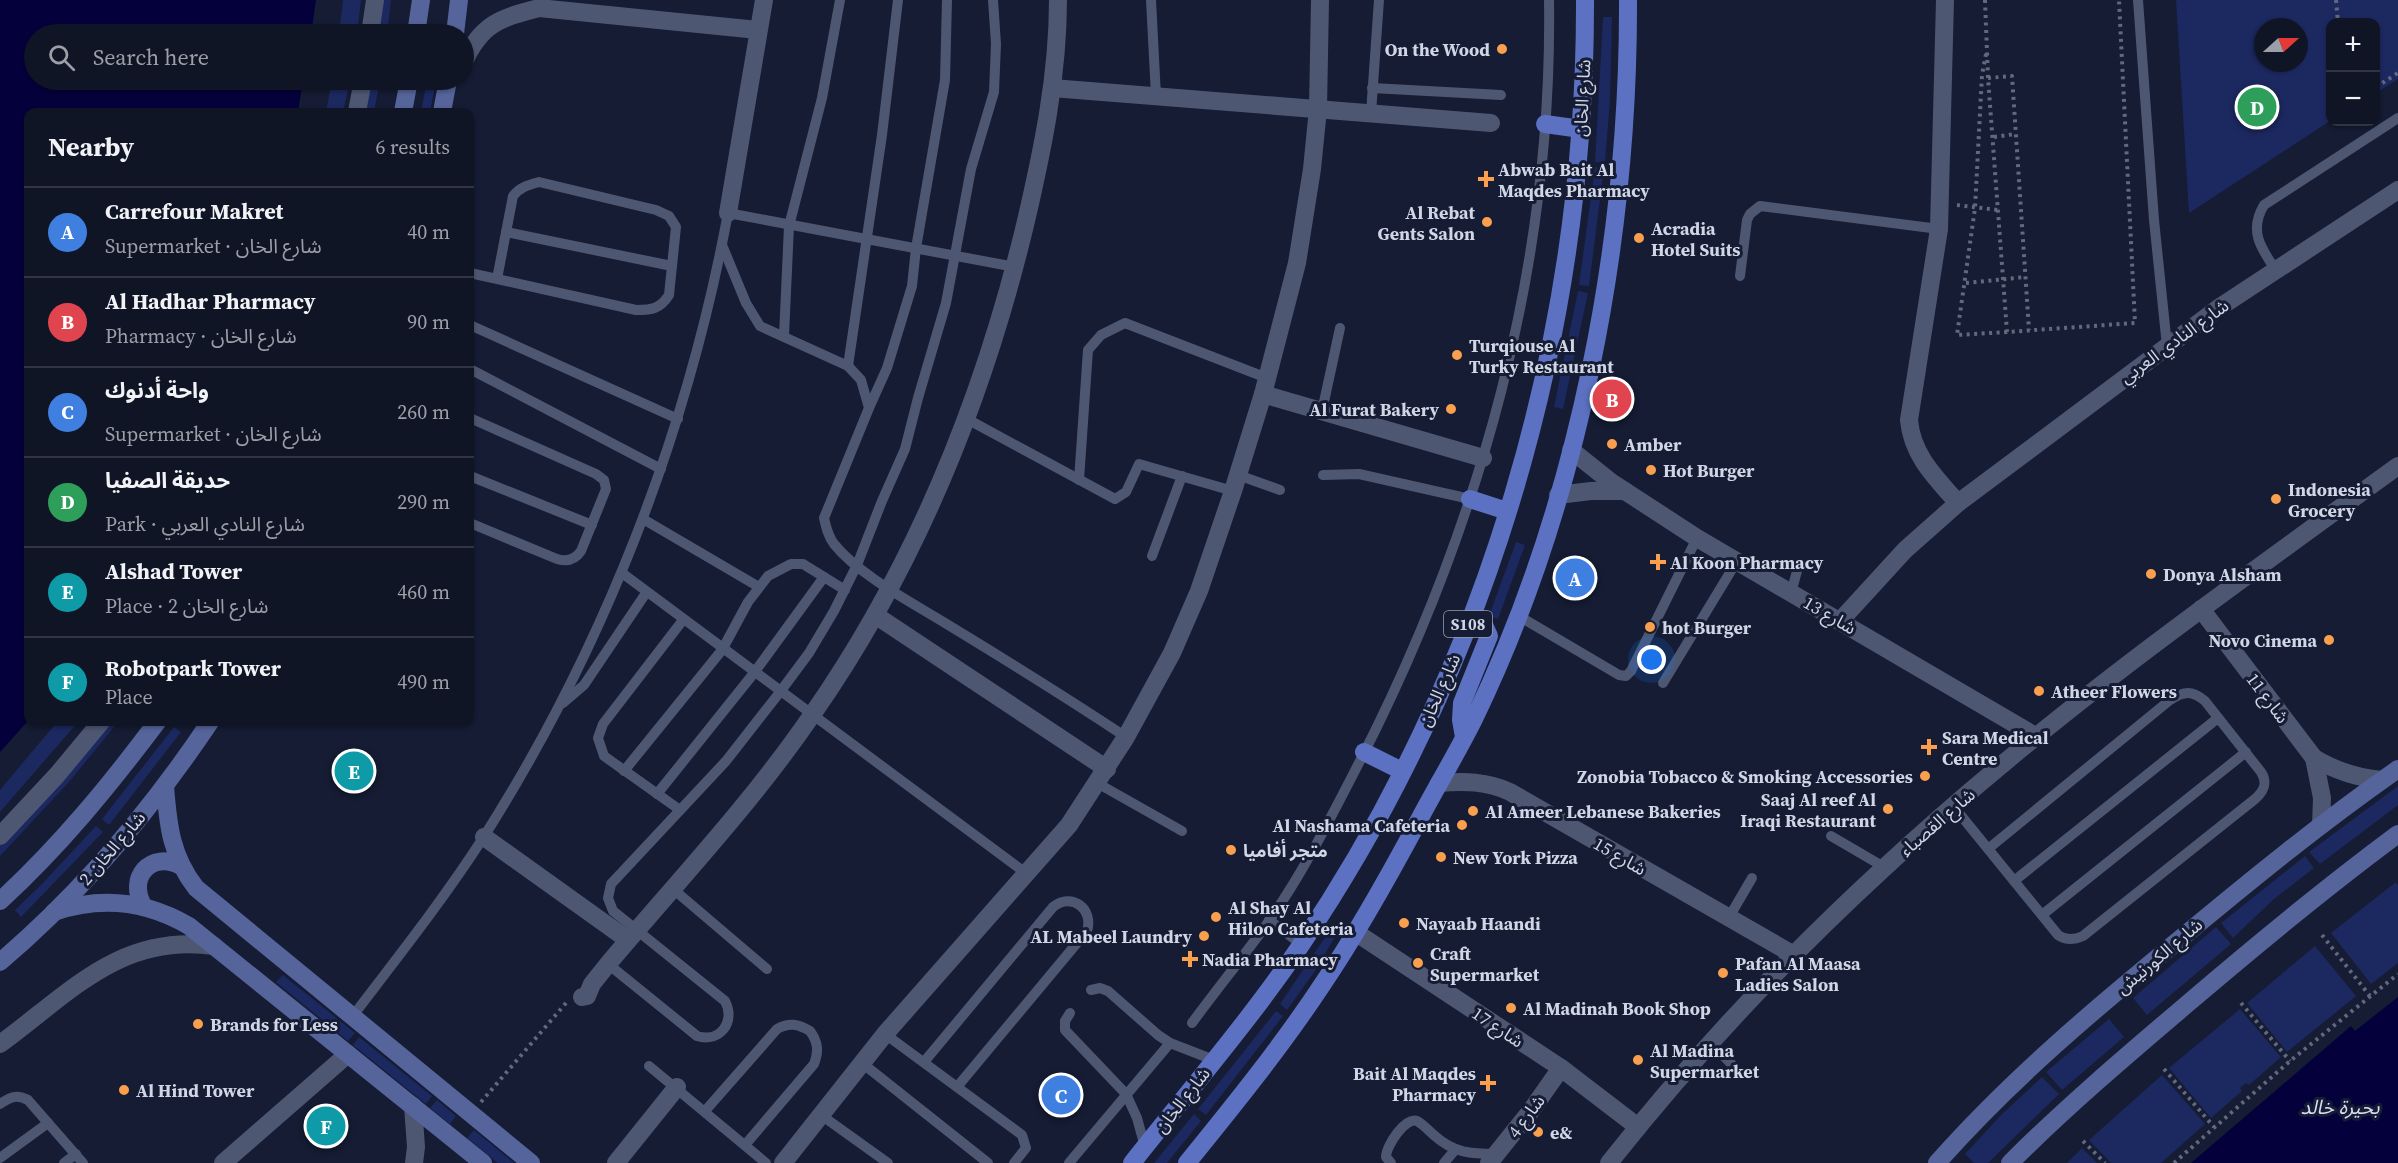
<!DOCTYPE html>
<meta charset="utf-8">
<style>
:root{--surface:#101526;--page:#191e2e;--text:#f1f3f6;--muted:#9c9fa7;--line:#303443;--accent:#f99f4d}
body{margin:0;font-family:"Source Serif 4","Noto Sans Arabic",serif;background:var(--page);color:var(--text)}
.controls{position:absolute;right:18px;top:18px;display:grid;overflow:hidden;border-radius:12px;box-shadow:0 2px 4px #0004}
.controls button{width:54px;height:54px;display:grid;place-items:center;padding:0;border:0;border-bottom:2px solid var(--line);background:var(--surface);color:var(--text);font:30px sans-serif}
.compass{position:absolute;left:2254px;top:18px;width:54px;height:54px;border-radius:50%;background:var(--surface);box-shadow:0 2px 4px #0004;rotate:69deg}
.you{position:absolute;left:1652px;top:660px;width:21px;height:21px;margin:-15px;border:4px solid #fff;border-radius:50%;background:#1a73e8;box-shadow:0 0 0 9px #1a73e833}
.badge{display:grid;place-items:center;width:39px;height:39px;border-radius:50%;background:var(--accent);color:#fff;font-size:20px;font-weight:700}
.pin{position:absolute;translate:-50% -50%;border:3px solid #fff;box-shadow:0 2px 6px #0006}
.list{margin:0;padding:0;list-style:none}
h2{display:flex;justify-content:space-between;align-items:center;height:78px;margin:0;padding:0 24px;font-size:26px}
h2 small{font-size:20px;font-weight:400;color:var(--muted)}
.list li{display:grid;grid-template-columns:39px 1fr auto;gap:18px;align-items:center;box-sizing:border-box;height:90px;padding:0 24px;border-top:2px solid var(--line)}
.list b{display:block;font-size:22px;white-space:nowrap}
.list p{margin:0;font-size:20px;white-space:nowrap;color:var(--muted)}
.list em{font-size:20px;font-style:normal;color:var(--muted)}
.icon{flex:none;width:33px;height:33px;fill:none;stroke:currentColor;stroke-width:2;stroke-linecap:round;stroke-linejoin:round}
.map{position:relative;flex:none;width:2398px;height:1163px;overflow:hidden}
.search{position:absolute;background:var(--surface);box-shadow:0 2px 4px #0004;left:24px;top:24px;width:450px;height:66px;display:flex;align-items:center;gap:15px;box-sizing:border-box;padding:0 21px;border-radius:33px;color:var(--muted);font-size:22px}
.panel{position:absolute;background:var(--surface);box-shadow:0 2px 4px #0004;left:24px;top:108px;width:450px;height:618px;border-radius:12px}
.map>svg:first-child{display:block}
.green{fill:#1c2860;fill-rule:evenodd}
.water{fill:#04003b}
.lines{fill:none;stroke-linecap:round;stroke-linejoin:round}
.path{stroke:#62697d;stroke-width:4;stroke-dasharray:3 4.5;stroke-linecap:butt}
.lane{stroke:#4e5772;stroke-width:10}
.street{stroke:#4e5772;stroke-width:18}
.secondary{stroke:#55649a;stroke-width:18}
.primary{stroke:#5c71c2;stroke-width:18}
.poi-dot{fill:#f99f4d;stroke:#151c33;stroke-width:2}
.labels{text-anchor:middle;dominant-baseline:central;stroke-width:6;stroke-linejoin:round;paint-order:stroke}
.shield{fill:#151c33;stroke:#989eb0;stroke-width:1.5}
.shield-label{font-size:16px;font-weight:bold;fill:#d0d6e6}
.poi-label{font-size:18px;font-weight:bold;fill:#d0d6e6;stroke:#151c33;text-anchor:start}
.street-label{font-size:18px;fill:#d0d6e6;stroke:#151c33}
.water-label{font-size:20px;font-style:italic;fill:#d6ddf1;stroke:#151c33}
</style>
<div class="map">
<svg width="2398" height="1163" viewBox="0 0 2398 1163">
<rect width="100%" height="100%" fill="#151c33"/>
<!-- green -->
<g class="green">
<polygon points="343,0 361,0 357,34 339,34"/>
<polygon points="383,0 391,0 387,34 378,34"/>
<path d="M 2176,0 L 2398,0 L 2398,79 L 2376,93 L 2376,22 L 2330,22 L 2330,121 L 2189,213 ZM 2263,27 L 2299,27 L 2299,63 L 2263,63 Z"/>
<polygon points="1603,17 1612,17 1610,100 1605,163 1595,162"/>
<polygon points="332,80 350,80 343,112 326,112"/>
<polygon points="371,80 380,80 374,112 366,112"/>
<polygon points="427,80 436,80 430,112 421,112"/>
<polygon points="1595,167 1604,168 1589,286 1579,285"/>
<polygon points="1578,291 1588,293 1563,409 1554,407"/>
<polygon points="1516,542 1525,545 1498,619 1489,616"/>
<polygon points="57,722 78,722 0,812 0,790"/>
<polygon points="108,722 118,722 69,782 0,856 0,845 38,807"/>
<polygon points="174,727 181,732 109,825 102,819"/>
<polygon points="2398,786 2398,805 2320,864 2309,852"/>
<polygon points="96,826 103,832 21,917 15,910 43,883"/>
<polygon points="2305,856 2314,868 2274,899 2233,938 2221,923"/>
<polygon points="2396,882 2398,885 2398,963 2371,984 2331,933"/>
<polygon points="1332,927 1339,930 1315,971 1287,1010 1280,1004"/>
<polygon points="2216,927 2231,944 2147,1015 2133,998"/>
<polygon points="2315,946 2356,996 2287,1052 2247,1003"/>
<polygon points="283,975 355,1033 348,1041 276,982"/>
<polygon points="2240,1009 2281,1057 2249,1085 2246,1083 2240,1088 2242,1091 2211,1118 2169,1068"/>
<polygon points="1276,1011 1283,1016 1206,1115 1198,1109"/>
<polygon points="2109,1019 2124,1037 2062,1090 2046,1072"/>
<polygon points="359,1037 432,1096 426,1104 353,1045"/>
<polygon points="2162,1075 2205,1124 2161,1163 2111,1163 2089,1140"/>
<polygon points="2042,1077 2059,1094 1988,1163 1974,1163 1965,1154 2002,1114"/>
<polygon points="437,1100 456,1116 450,1124 430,1108"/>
<polygon points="1194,1114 1201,1121 1167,1163 1154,1163"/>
<polygon points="474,1130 514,1163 498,1163 467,1138"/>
<polygon points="2082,1148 2097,1163 2067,1163"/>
</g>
<!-- water -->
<g class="water">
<polygon points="0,0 316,0 311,34 34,34 34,80 303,80 298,112 28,112 28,721 0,752"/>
<polygon points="2398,997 2398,1163 2191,1163 2351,1026 2355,1031"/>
</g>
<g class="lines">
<!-- path -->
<g class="path">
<polyline points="1985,0 1988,78 2007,332 2135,323 2119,0"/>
<polyline points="2336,0 2338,22"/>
<polyline points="1986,54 1982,75 1975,208 1957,335 2007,332"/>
<polyline points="1988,78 2012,76 2029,330"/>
<polyline points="2376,87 2398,73"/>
<polyline points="1994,137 2015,134"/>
<polyline points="1957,205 1998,210"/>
<polyline points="1966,283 2025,277"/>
<polyline points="2322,935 2370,996"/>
<polyline points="2241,1003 2290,1061"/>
<polyline points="2164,1069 2214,1127"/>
<polyline points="481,1102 566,1003"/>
<polyline points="2083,1141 2105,1163"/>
<polyline points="2174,1163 2290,1061 2398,974"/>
</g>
<!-- lane -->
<g class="lane">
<polyline points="1151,0 1156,96"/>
<polyline points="2138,0 2154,220 2167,346"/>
<polyline points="1372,88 1501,95"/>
<polyline points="1371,113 1379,0"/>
<polyline points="506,232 672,266"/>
<path d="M 722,245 L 746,303 L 760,326 L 848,366 L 861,380 L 869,408 L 824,518 C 826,527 828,536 834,544 C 859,575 911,602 945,623 C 1006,660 1067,698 1126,737"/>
<path d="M 2275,269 C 2260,247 2249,230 2264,205 L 2398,118"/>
<path d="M 470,273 L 636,310 C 652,310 660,309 669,295 L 676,227 L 669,216 L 656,210 L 539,182 C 528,185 520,187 513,196 L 497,279"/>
<polyline points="1740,276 1747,220 1750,214 1760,206 1939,229"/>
<polyline points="470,325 678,419"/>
<polyline points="784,336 789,226 822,98 840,0"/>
<polyline points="848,366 882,135 898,0"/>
<polyline points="470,369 661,469"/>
<polyline points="869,408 887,368 912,286 916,248 945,80 947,0"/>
<polyline points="1322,411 1340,328"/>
<path d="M 470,418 L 596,474 L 604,480 L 606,489 L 581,551 C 575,560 567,562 557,559 L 470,523"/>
<polyline points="967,419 1115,499 1126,492 1139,464 1233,491"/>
<polyline points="1238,475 1280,490"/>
<polyline points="1323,475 1359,474 1470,499"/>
<polyline points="470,476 592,525"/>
<polyline points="1079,480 1088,350 1101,335 1125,323 1267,378"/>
<polyline points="643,519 759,587"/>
<polyline points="1152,556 1182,476"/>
<polyline points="622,573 1027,874"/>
<polyline points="1791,593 1799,564"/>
<polyline points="1517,615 1619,675 1626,676 1631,671 1697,538"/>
<polyline points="1663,683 1737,561"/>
<polyline points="563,703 584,685 646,593"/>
<polyline points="624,771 722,650 748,602 768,576 791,564 803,564 845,590"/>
<polyline points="1097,783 1182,831"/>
<polyline points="657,794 754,673 824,577"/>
<path d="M 1954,807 L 2058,935 C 2066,941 2074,940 2083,936 L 2255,799 C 2264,791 2268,783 2261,772 L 2205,701 C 2192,690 2184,691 2170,700 L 1988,849"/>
<polyline points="680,810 604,756 598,738 603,724 683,620"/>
<polyline points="1831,836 1884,867"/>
<polyline points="2014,881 2218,718"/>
<polyline points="673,889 767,969"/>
<polyline points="2042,915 2246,752"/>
<polyline points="1728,919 1752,878"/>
<polyline points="1269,920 1301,944"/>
<path d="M 608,964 L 697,1036 C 720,1043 736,1022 725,1001 L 613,911 L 608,898 L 611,884 L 726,761 L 780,692 L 809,653 L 834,611 L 857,565 L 882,501 L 905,449 L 918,398 L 946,303 L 971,169 L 994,92 L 996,44 L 993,0"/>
<polyline points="1091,990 1100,988 1108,991 1158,1035 1170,1043 1214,1060"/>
<polyline points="1070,1013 1065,1021 1065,1030 1126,1094 1137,1118 1145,1147"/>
<path d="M 352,1017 C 397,958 443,900 483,838 C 604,648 687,434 728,213 L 1015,267"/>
<path d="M 1192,1023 C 1217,989 1244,956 1269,921 C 1305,870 1333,813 1362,757 C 1481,523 1553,264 1549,0"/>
<polyline points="885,1034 1022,1135 1026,1148 1014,1163"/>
<polyline points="1711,1043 1742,1075"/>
<path d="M 924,1062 L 1053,907 C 1072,892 1094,909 1087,931 L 957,1087"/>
<polyline points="862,1063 988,1163"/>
<polyline points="649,1066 766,1163"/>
<path d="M 0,1104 C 10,1097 17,1094 28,1100 L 83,1163"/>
<path d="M 705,1111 L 777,1029 C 789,1022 798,1024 810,1031 C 818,1042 819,1051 814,1064 L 745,1145"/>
<polyline points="821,1115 888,1163"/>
<polyline points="0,1158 48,1123"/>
<polyline points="64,1163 76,1154"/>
<polyline points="1069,1163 1170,1043"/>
<path d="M 1391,1163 L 1386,1157 C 1386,1146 1405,1117 1417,1121 C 1423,1124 1430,1132 1435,1136 C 1454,1153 1471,1154 1496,1154"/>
<polyline points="1444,1163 1455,1150"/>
</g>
<!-- street -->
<g class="street">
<path d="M 1945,0 L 1939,229 L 1909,420 C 1912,455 1935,477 1958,503"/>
<polyline points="370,34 375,0"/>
<path d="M 464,62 C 481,24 500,18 539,8 L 758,30"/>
<polyline points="1052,88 1491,123"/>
<polyline points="357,112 363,80"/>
<polyline points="728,213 764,0"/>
<polyline points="1263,394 1483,458"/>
<polyline points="1571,450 1611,482 1697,538 2037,737"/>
<polyline points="1558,495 1591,491 1625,491"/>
<polyline points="2201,609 2314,758 2322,798 2321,825"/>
<polyline points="875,615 1107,769"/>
<polyline points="1840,621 1905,550 1958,503 2220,307 2398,190"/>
<path d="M 2314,758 C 2336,771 2357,778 2382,780"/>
<path d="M 1439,783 C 1464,781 1487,781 1510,792 L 1794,955"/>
<polyline points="0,836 57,775 101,722"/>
<polyline points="484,837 628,940"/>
<polyline points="1355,932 1561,1068 1638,1127"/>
<path d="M 582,997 L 587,996 L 592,984 L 608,964 C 677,882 751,804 812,715 C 916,566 984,397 1026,221 C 1043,148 1058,75 1058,0"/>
<path d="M 0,1044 C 70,993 120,933 214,946"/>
<polyline points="413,1106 416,1147 414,1163"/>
<polyline points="223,1163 348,1054"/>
<polyline points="616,1163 677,1087"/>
<polyline points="783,1163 885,1034 1069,825 1126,737 1172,653 1199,591 1233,491 1263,394 1297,263 1312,169 1318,109 1320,0"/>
<polyline points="1489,1163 1530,1112 1561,1068"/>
<path d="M 1609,1163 C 1692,1058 1785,959 1884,868 C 2043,720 2222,593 2398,466"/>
</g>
<!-- secondary -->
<g class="secondary">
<polyline points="416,34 421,0"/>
<polyline points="455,34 459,0"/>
<polyline points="403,112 409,80"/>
<polyline points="442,112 448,80"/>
<path d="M 165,786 C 168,825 171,856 196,888 L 531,1163"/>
<path d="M 0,901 C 59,847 109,786 157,722"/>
<path d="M 144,907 C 126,878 151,850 181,866"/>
<path d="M 54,912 C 101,896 146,901 189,926 L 483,1163"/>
<path d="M 0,962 C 81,893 151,810 210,722"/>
<path d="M 1937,1163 C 2010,1080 2095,1009 2180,939 C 2251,880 2322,822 2398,769"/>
<path d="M 2010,1163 C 2066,1107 2126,1056 2186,1005 C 2255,946 2325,888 2398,834"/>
</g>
<!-- primary -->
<g class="primary">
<polyline points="1545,124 1581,129"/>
<polyline points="1470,499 1507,511"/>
<polyline points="1464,737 1461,720 1462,703 1489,636 1484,625 1469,620"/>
<polyline points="1364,752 1402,771"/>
<path d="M 1132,1163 C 1189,1091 1249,1021 1301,945 C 1488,668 1586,333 1585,0"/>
<path d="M 1187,1163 C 1234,1105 1281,1047 1322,985 C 1358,932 1389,876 1419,820 C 1437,786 1457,753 1474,719 C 1579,502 1629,240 1628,0"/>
</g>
</g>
<!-- markers -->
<g class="poi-dot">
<circle cx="1502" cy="49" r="6"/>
<path d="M1483 170h6v6h6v6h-6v6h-6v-6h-6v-6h6z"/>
<circle cx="1487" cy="222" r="6"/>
<circle cx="1639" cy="238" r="6"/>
<circle cx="1457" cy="355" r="6"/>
<circle cx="1451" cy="409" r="6"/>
<circle cx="1612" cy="444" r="6"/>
<circle cx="1651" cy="470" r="6"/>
<circle cx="2276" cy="499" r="6"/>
<path d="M1655 553h6v6h6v6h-6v6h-6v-6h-6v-6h6z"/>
<circle cx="2151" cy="574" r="6"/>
<circle cx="1650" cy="627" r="6"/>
<circle cx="2329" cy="640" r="6"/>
<circle cx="2039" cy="691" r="6"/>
<path d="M1926 738h6v6h6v6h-6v6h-6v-6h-6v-6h6z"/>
<circle cx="1925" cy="776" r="6"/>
<circle cx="1888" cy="809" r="6"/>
<circle cx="1473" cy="811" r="6"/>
<circle cx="1462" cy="825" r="6"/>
<circle cx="1231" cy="850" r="6"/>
<circle cx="1441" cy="857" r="6"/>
<circle cx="1216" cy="917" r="6"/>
<circle cx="1404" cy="923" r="6"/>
<circle cx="1204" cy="936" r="6"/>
<path d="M1187 950h6v6h6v6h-6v6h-6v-6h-6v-6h6z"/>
<circle cx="1418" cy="963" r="6"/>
<circle cx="1723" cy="973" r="6"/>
<circle cx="1511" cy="1008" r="6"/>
<circle cx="198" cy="1024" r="6"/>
<circle cx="1638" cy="1060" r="6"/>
<path d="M1485 1074h6v6h6v6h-6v6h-6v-6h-6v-6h6z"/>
<circle cx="124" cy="1090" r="6"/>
<circle cx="1538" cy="1132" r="6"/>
</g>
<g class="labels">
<!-- shield labels -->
<rect class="shield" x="1444" y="611" width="48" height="26" rx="4.5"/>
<g class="shield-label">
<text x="1468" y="624">S108</text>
</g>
<!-- poi labels -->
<g class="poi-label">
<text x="1490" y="49" text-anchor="end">On the Wood</text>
<text x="1498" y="169">Abwab Bait Al<tspan x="1498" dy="21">Maqdes Pharmacy</tspan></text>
<text x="1475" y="212" text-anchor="end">Al Rebat<tspan x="1475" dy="21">Gents Salon</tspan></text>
<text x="1651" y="228">Acradia<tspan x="1651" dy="21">Hotel Suits</tspan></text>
<text x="1469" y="345">Turqiouse Al<tspan x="1469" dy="21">Turky Restaurant</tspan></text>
<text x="1439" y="409" text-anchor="end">Al Furat Bakery</text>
<text x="1624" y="444">Amber</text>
<text x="1663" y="470">Hot Burger</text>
<text x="2288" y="489">Indonesia<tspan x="2288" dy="21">Grocery</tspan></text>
<text x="1670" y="562">Al Koon Pharmacy</text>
<text x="2163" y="574">Donya Alsham</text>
<text x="1662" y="627">hot Burger</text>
<text x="2317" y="640" text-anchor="end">Novo Cinema</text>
<text x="2051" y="691">Atheer Flowers</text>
<text x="1942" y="737">Sara Medical<tspan x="1942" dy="21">Centre</tspan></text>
<text x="1913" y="776" text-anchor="end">Zonobia Tobacco &amp; Smoking Accessories</text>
<text x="1876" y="799" text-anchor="end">Saaj Al reef Al<tspan x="1876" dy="21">Iraqi Restaurant</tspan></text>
<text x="1485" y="811">Al Ameer Lebanese Bakeries</text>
<text x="1450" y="825" text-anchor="end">Al Nashama Cafeteria</text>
<text x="1243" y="850">متجر أفاميا</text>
<text x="1453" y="857">New York Pizza</text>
<text x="1228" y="907">Al Shay Al<tspan x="1228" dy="21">Hiloo Cafeteria</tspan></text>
<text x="1416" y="923">Nayaab Haandi</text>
<text x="1192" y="936" text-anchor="end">AL Mabeel Laundry</text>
<text x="1430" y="953">Craft<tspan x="1430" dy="21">Supermarket</tspan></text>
<text x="1202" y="959">Nadia Pharmacy</text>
<text x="1735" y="963">Pafan Al Maasa<tspan x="1735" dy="21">Ladies Salon</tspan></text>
<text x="1523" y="1008">Al Madinah Book Shop</text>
<text x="210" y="1024">Brands for Less</text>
<text x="1650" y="1050">Al Madina<tspan x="1650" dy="21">Supermarket</tspan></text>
<text x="1476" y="1073" text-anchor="end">Bait Al Maqdes<tspan x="1476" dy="21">Pharmacy</tspan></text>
<text x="136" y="1090">Al Hind Tower</text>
<text x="1550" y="1132">e&amp;</text>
</g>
<!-- street labels -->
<g class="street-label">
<text transform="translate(1582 98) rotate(-87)">شارع الخان</text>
<text transform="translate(2174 341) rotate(-36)">شارع النادي العربي</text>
<text transform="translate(1830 615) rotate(30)">شارع 13</text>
<text transform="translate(1439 690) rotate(-66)">شارع الخان</text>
<text transform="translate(2268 698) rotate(53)">شارع 11</text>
<text transform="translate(1937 822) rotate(-41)">شارع القصباء</text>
<text transform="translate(112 848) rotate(-49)">شارع الخان 2</text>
<text transform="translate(1620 856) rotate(30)">شارع 15</text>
<text transform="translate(2159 956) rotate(-40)">شارع الكورنيش</text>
<text transform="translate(1498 1027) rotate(34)">شارع 17</text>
<text transform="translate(1182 1100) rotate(-52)">شارع الخان</text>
<text transform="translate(1526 1116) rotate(-53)">شارع 4</text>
</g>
<!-- water labels -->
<g class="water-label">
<text x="2340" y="1107">بحيرة خالد</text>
</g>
</g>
</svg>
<div class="controls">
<button>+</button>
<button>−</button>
</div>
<svg class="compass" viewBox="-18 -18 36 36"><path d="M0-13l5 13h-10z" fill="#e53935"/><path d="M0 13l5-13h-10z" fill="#9c9fa7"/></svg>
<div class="you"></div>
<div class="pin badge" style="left:1575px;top:578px;background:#3f7fe0">A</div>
<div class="pin badge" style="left:1612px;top:399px;background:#e0444e">B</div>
<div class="pin badge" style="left:1061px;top:1095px;background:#3f7fe0">C</div>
<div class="pin badge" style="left:2257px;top:107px;background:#2e9e5b">D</div>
<div class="pin badge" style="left:354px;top:771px;background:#0f9aa8">E</div>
<div class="pin badge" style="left:326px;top:1126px;background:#0f9aa8">F</div>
<div class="search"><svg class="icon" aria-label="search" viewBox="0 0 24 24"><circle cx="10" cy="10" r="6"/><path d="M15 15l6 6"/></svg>Search here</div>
<section class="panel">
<h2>Nearby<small>6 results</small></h2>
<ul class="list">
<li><span class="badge" style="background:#3f7fe0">A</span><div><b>Carrefour Makret</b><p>Supermarket · شارع الخان</p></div><em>40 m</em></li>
<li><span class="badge" style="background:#e0444e">B</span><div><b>Al Hadhar Pharmacy</b><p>Pharmacy · شارع الخان</p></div><em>90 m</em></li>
<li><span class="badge" style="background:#3f7fe0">C</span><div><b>واحة أدنوك</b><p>Supermarket · شارع الخان</p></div><em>260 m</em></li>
<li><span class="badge" style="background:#2e9e5b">D</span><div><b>حديقة الصفيا</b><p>Park · شارع النادي العربي</p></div><em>290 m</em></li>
<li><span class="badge" style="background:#0f9aa8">E</span><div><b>Alshad Tower</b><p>Place · شارع الخان 2</p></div><em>460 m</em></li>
<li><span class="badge" style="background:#0f9aa8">F</span><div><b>Robotpark Tower</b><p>Place</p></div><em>490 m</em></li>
</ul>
</section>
</div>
